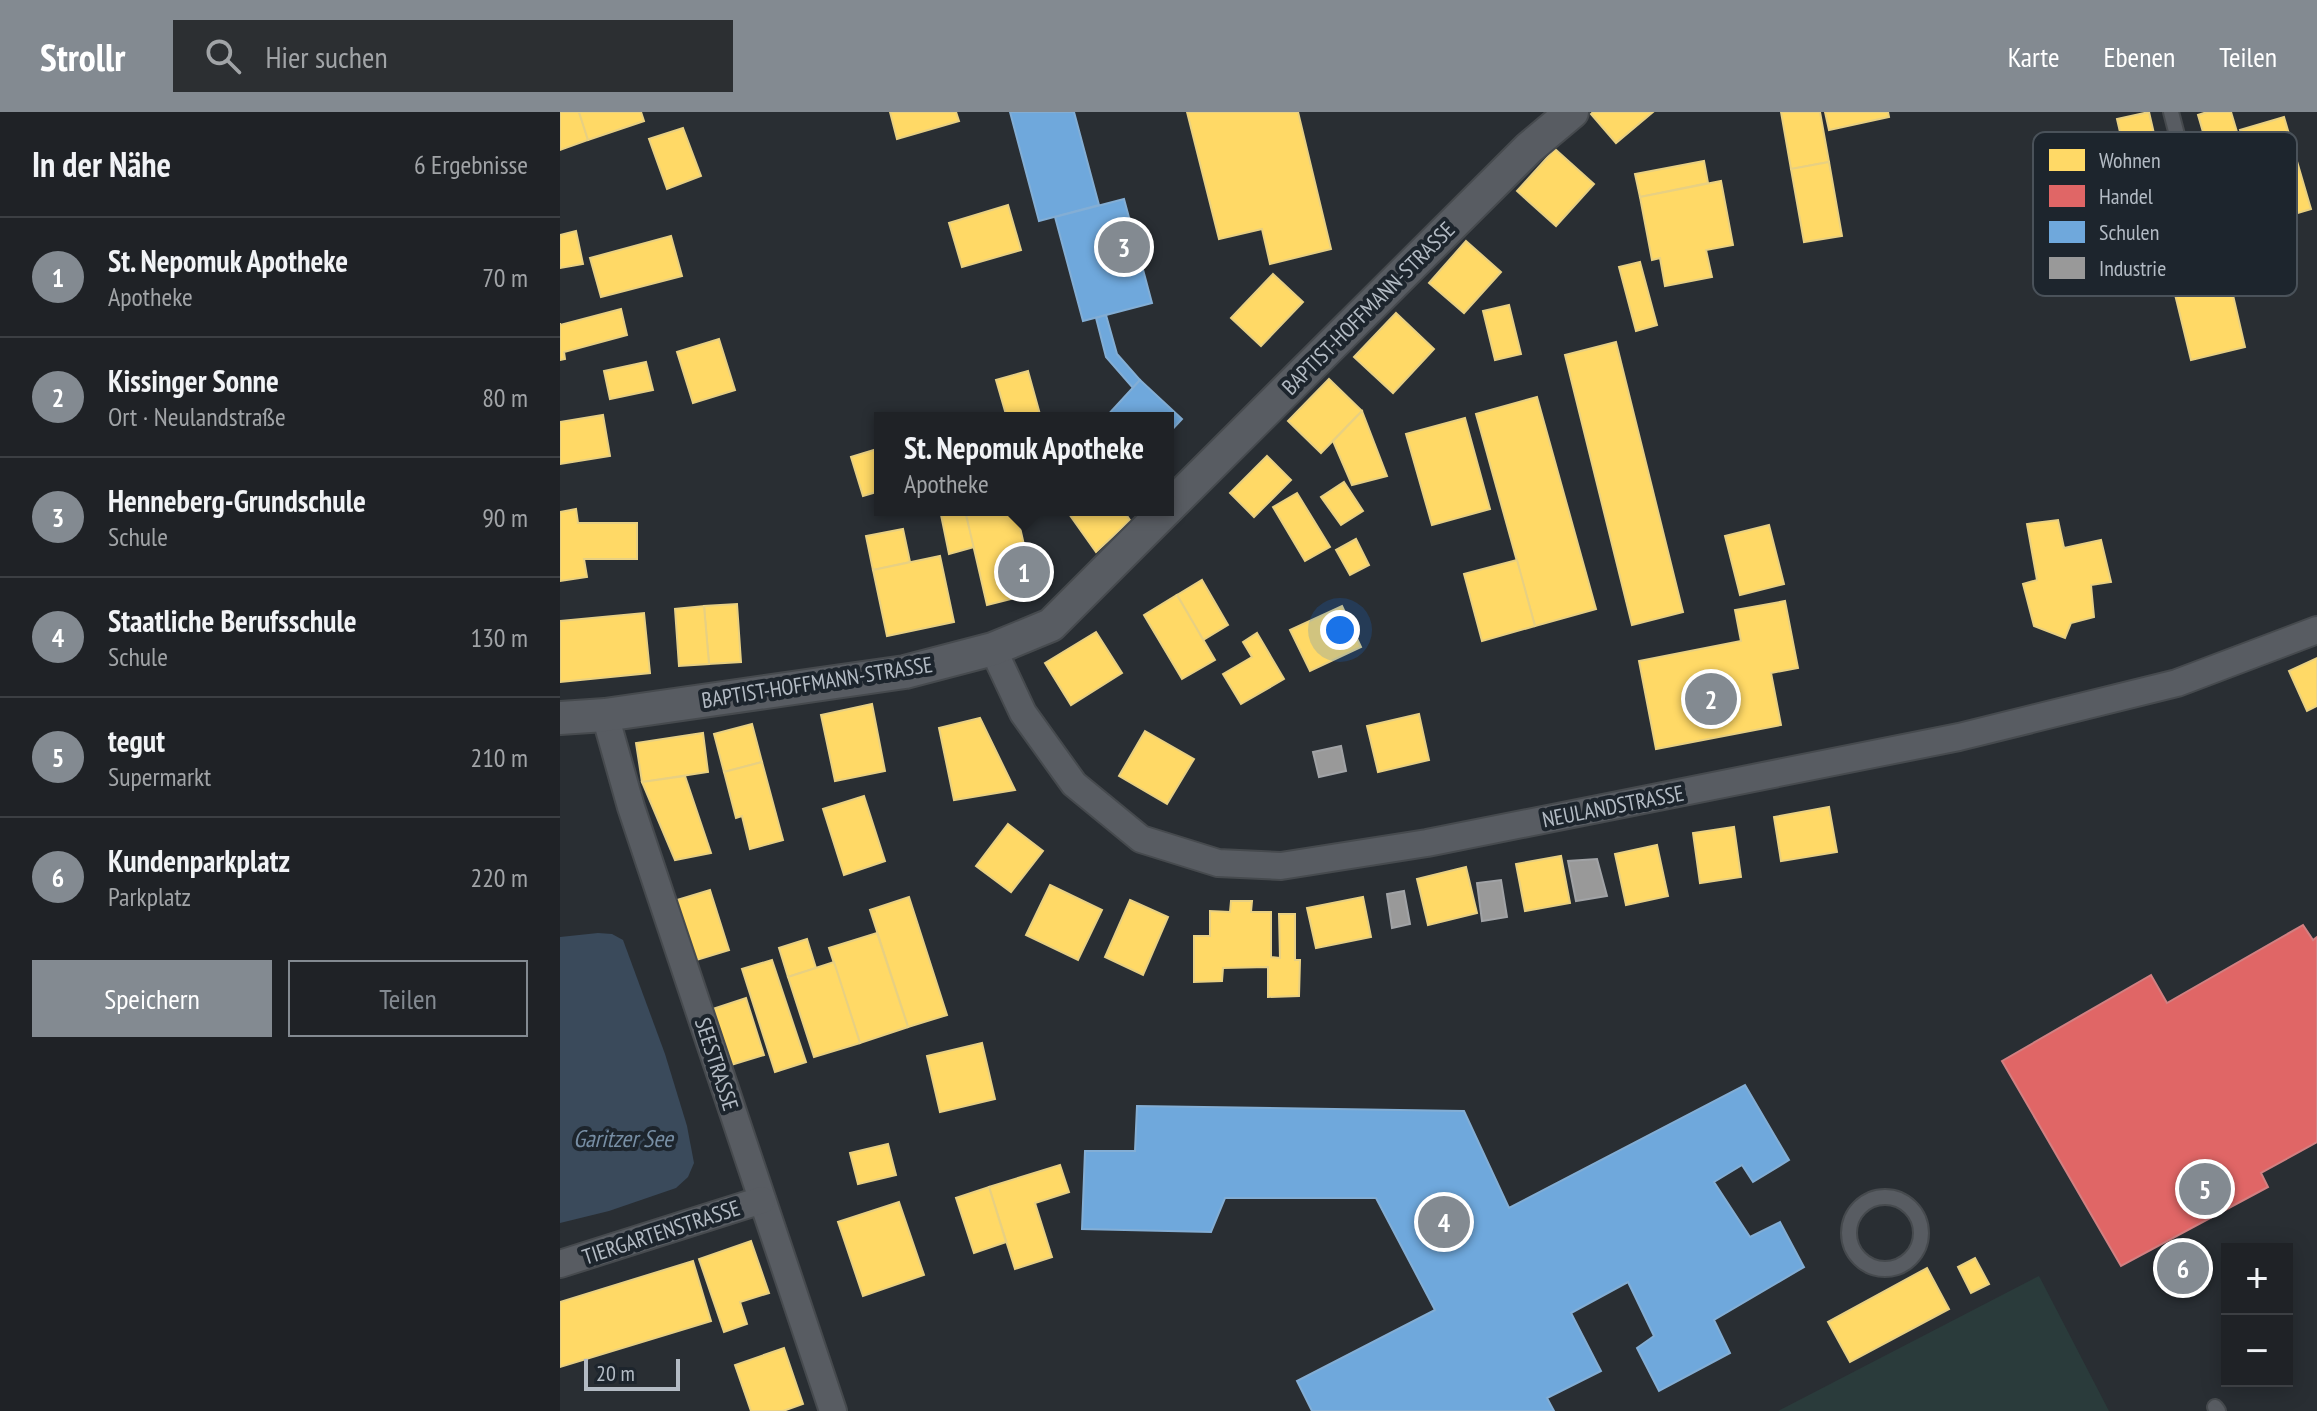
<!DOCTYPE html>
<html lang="de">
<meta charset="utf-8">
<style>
:root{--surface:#1f2226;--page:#2c2f32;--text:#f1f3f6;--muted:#a1a4a7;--line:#3c3f43;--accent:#838a91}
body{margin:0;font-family:"PT Sans Narrow",sans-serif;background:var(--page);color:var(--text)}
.controls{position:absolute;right:24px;bottom:24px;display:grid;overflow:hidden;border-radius:0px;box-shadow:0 4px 20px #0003}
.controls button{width:72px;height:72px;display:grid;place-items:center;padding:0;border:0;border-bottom:2px solid var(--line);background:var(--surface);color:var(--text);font:40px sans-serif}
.scale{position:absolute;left:24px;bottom:20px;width:96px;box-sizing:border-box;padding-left:8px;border:4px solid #b3bbc4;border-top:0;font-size:22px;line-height:28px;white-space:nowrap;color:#b3bbc4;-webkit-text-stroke:6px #1d252d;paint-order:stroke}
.you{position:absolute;left:780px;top:518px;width:28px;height:28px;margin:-20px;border:6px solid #fff;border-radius:50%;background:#1a73e8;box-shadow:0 0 0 12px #1a73e833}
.badge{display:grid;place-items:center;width:52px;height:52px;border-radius:50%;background:var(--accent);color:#fff;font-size:26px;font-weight:700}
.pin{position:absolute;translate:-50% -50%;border:4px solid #fff;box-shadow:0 2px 8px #0006}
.popup{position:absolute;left:314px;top:300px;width:300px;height:104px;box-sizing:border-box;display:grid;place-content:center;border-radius:0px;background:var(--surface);filter:drop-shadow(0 2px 6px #0005);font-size:26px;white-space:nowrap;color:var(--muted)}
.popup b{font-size:30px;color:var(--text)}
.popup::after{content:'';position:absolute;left:50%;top:100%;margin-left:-16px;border:16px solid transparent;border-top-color:var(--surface)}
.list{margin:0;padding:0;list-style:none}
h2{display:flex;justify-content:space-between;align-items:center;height:104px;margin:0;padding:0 32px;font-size:34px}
h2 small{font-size:26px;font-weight:400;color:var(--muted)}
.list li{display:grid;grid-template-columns:52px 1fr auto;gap:24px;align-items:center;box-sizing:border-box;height:120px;padding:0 32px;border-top:2px solid var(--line)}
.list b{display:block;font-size:30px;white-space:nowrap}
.list p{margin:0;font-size:26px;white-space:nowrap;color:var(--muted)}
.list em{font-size:26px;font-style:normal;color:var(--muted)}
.actions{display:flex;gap:16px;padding:24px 32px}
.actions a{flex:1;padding:18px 0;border:2px solid var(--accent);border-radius:0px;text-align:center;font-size:28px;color:var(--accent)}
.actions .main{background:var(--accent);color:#fff}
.icon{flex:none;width:44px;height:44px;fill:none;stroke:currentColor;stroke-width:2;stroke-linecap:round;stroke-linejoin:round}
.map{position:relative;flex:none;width:1757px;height:1299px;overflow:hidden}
header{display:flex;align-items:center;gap:48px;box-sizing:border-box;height:112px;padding:0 40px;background:var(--accent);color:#fff}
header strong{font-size:38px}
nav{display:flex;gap:44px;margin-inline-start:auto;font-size:28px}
.search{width:560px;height:72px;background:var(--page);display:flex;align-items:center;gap:20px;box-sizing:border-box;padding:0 28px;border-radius:0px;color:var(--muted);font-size:30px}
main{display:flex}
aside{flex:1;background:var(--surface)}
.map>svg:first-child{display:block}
.green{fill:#2a3b3b}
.water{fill:#3a4a5b}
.homes{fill:#ffd966;stroke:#e8d082;stroke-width:2}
.shops{fill:#e06666;stroke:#d28082;stroke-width:2}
.schools{fill:#6fa8dc;stroke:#83aed5;stroke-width:2}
.industry{fill:#999;stroke:#a1a3a6;stroke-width:2}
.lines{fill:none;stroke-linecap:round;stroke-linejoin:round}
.service-casing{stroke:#464a4e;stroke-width:18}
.minor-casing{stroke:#464a4e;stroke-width:30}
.tertiary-casing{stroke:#464a4e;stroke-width:36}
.service{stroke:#585c62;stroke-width:14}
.minor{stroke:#585c62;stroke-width:26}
.tertiary{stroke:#585c62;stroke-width:32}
.labels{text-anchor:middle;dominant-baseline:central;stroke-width:8;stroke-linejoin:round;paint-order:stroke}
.street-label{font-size:22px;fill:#b3bbc4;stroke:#1d252d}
.water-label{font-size:24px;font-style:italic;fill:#778ea4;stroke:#1d252d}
.key{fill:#1d252d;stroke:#4a525a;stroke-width:2}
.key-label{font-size:22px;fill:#b3bbc4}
</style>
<header>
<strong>Strollr</strong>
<div class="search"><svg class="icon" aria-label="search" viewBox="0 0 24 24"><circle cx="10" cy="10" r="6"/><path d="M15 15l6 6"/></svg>Hier suchen</div>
<nav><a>Karte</a><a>Ebenen</a><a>Teilen</a></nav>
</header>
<main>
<aside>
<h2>In der Nähe<small>6 Ergebnisse</small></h2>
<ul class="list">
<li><span class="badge">1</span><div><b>St. Nepomuk Apotheke</b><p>Apotheke</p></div><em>70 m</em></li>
<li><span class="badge">2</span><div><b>Kissinger Sonne</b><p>Ort · Neulandstraße</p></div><em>80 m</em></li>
<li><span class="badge">3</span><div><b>Henneberg-Grundschule</b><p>Schule</p></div><em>90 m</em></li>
<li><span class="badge">4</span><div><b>Staatliche Berufsschule</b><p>Schule</p></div><em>130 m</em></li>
<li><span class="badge">5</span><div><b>tegut</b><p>Supermarkt</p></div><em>210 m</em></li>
<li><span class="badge">6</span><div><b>Kundenparkplatz</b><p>Parkplatz</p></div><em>220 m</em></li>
</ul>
<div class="actions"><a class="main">Speichern</a><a>Teilen</a></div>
</aside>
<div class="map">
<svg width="1757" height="1299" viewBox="0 0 1757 1299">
<rect width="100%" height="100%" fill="#292e33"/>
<!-- green -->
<polygon class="green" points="1479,1164 1549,1299 1218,1299"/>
<!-- water -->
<polygon class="water" points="38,821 52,822 63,828 105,942 127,1014 134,1051 128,1065 116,1076 49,1099 0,1111 0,825"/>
<!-- homes -->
<g class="homes">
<polygon points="0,0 19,0 28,28 0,38"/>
<polygon points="19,0 81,0 84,9 28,28"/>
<polygon points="330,0 396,0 399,9 337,27"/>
<polygon points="627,0 738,0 771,137 710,152 702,117 659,127"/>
<polygon points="1033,0 1093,0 1056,31 1031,2"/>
<polygon points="1221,0 1260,0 1269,50 1231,57"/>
<polygon points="1265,0 1328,0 1329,5 1269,18"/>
<polygon points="1589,0 1604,65 1572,72 1557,7"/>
<polygon points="1647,0 1671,0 1707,120 1675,130 1638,3"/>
<polygon points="1724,5 1751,97 1708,110 1680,18"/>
<polygon points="123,16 141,64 107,77 89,27"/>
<polygon points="995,37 1034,72 996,114 957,79"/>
<polygon points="1144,49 1148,71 1080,85 1075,62"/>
<polygon points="1269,50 1282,124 1244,130 1231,57"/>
<polygon points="1546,59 1570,147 1525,159 1501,71"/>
<polygon points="1604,65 1625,159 1593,166 1572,72"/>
<polygon points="1161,69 1173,133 1146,138 1152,165 1105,174 1100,146 1092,148 1080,85"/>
<polygon points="448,93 461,138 402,155 389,111"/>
<polygon points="1670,111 1675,130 1663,133 1658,115"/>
<polygon points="16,119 23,152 0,156 0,123"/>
<polygon points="111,124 122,164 41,185 30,146"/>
<polygon points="906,129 941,160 904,201 869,171"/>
<polygon points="1080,150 1097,213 1076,219 1059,155"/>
<polygon points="1666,153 1685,235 1631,248 1611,166"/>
<polygon points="713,162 743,190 701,234 671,206"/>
<polygon points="949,193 961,242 935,248 923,199"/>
<polygon points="61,197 67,223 4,240 5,247 0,248 0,211 0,213"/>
<polygon points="836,201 874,237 833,281 794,245"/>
<polygon points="159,227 175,278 133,291 117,240"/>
<polygon points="1056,230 1123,500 1072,513 1005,243"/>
<polygon points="86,250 93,278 50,287 44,259"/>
<polygon points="468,259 481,306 447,306 436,268"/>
<polygon points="769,267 802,299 761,341 728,309"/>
<polygon points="977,285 1036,497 975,514 916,302"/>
<polygon points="802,299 827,364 792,373 773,329"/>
<polygon points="43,303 50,344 0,352 0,310"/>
<polygon points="905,306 930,397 872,413 846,322"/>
<polygon points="320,336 320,379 303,384 291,345"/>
<polygon points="707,344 731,368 694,405 670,381"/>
<polygon points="784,370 803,399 781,413 761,385"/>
<polygon points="737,381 770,435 745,449 713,395"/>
<polygon points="16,397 18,411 77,411 77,447 24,447 27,465 0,469 0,400"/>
<polygon points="380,398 405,398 414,435 389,442"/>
<polygon points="405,398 456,398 475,481 427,493"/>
<polygon points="518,398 563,398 570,408 536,440 509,402"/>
<polygon points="1498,408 1504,436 1541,428 1551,470 1531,473 1534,505 1511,511 1505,526 1474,514 1463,472 1477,468 1467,412"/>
<polygon points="1209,413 1224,472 1180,483 1165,424"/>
<polygon points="343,417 350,450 313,458 306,424"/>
<polygon points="796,427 809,453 790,463 776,438"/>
<polygon points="380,444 394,510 327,524 313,458"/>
<polygon points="957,448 975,514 922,529 904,462"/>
<polygon points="642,468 668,513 643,528 617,483"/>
<polygon points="617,483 655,548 622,567 584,503"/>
<polygon points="1225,489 1238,556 1211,561 1221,613 1096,637 1079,549 1181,529 1175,498"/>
<polygon points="177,492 181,550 149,552 144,494"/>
<polygon points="144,494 149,552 119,554 115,497"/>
<polygon points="782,494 801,535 750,559 730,518"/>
<polygon points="84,501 90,561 0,570 0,509"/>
<polygon points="536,520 562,561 511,593 485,551"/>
<polygon points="697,521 724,567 681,592 663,562 692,545 683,530"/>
<polygon points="1757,546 1757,594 1747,599 1729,559"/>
<polygon points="312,592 325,659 275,669 261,603"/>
<polygon points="859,602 869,648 818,660 807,614"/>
<polygon points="420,606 455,678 394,688 379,616"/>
<polygon points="192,612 202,650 164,660 154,622"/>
<polygon points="585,619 634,647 607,692 559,664"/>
<polygon points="143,621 148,660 82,670 76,631"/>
<polygon points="202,650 223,728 190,737 182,704 176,706 164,660"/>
<polygon points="125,664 151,741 115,748 82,670"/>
<polygon points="304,684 325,749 284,763 263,697"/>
<polygon points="1269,695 1277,740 1221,749 1214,705"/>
<polygon points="448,712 483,739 451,780 416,754"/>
<polygon points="1174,715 1181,765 1140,771 1133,721"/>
<polygon points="1097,733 1108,784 1066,793 1055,742"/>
<polygon points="1001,744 1010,791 965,799 956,752"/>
<polygon points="906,755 917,801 868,813 857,767"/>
<polygon points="490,773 542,798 518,848 466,823"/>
<polygon points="150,778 169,838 133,849 114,789"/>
<polygon points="349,785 387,903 348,915 310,798"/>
<polygon points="803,785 811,825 756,836 747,796"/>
<polygon points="570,788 608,805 583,863 545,845"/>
<polygon points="671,789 692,789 691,800 711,800 711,845 720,846 719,802 735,802 735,848 740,848 739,884 708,885 708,855 663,856 662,869 634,870 634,824 650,824 650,799 670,800"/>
<polygon points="317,821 348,915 300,931 269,836"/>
<polygon points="247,827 256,856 228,865 219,836"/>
<polygon points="212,848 246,950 215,960 182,857"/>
<polygon points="274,850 300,931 254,945 228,865"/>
<polygon points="186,886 204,943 171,953 153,897"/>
<polygon points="422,931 435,987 380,1000 367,944"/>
<polygon points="328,1032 336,1063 298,1072 290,1041"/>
<polygon points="500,1053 509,1080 475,1091 492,1145 455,1157 429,1075"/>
<polygon points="429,1075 446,1130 414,1141 396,1086"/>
<polygon points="339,1090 364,1163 303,1184 278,1110"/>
<polygon points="191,1129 209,1181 180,1190 187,1212 164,1220 139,1147"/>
<polygon points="1415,1146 1429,1172 1411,1181 1398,1155"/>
<polygon points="133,1149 151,1209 0,1255 0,1190"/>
<polygon points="1367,1156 1389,1197 1290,1250 1268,1210"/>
<polygon points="224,1236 243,1292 223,1299 191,1299 175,1253"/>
</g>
<!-- shops -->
<polygon class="shops" points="1743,813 1753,828 1757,825 1757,1030 1701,1061 1708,1075 1561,1154 1442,949 1591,863 1607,891"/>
<!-- schools -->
<g class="schools">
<polygon points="450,0 514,0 539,93 479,109"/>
<polygon points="564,87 592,191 523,209 495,105"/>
<polygon points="546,203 557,242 580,268 573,276 546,245 536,206"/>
<polygon points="580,268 622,307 608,322 608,306 545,306"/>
<polygon points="1185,973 1229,1048 1193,1070 1182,1053 1154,1070 1190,1125 1220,1110 1244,1155 1154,1208 1170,1241 1099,1279 1077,1236 1094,1224 1068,1170 1011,1201 1041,1259 987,1286 994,1299 752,1299 737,1269 875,1198 816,1086 665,1086 651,1120 522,1117 525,1039 575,1039 577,994 904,999 949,1096"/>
</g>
<!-- industry -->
<g class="industry">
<polygon points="781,634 786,659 759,665 753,640"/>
<polygon points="1037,747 1047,784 1016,789 1008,749"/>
<polygon points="941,768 947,805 922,809 917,771"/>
<polygon points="844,779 850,812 832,816 827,782"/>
</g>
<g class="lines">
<!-- service casing -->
<g class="service-casing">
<g id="service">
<polyline points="1611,0 1641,115"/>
<circle cx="1325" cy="1121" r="36"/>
<polyline points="1655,1295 1658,1299"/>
</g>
</g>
<!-- minor casing -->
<g class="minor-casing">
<g id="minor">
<polyline points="433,537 463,601 514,672 581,727 658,751 721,754 867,731 1399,625 1617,571 1757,518"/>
<polyline points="45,603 71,695 273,1299"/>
<polyline points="0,1152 202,1088"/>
</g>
</g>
<!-- tertiary casing -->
<g class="tertiary-casing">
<g id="tertiary">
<polyline points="608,396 969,36 1012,0"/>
<polyline points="0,606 45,603 345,560 433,537 491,513 606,398"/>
</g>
</g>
<!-- service -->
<use href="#service" class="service"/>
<!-- minor -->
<use href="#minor" class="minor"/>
<!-- tertiary -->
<use href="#tertiary" class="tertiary"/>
</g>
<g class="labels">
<!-- street labels -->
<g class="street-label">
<text transform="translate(808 196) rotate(-45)">BAPTIST-HOFFMANN-STRASSE</text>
<text transform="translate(257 570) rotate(-9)">BAPTIST-HOFFMANN-STRASSE</text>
<text transform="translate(1053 694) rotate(-11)">NEULANDSTRASSE</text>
<text transform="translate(157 952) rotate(72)">SEESTRASSE</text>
<text transform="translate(101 1120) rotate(-18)">TIERGARTENSTRASSE</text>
</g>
<!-- water labels -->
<g class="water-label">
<text x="63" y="1026">Garitzer See</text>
</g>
</g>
<!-- legend -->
<rect x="1473" y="20" width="264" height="164" rx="12" class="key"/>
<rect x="1489" y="37" width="36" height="22" fill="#ffd966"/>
<rect x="1489" y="73" width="36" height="22" fill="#e06666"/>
<rect x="1489" y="109" width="36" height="22" fill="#6fa8dc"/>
<rect x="1489" y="145" width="36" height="22" fill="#999"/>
<g class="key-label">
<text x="1539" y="56">Wohnen</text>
<text x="1539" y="92">Handel</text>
<text x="1539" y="128">Schulen</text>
<text x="1539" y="164">Industrie</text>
</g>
</svg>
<div class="controls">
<button>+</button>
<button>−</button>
</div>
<div class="scale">20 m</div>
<div class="you"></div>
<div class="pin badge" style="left:464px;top:460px">1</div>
<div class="popup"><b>St. Nepomuk Apotheke</b>Apotheke</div>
<div class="pin badge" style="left:1151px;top:587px">2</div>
<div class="pin badge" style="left:564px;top:135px">3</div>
<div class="pin badge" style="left:884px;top:1110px">4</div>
<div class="pin badge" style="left:1645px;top:1077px">5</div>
<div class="pin badge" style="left:1623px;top:1156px">6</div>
</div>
</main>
